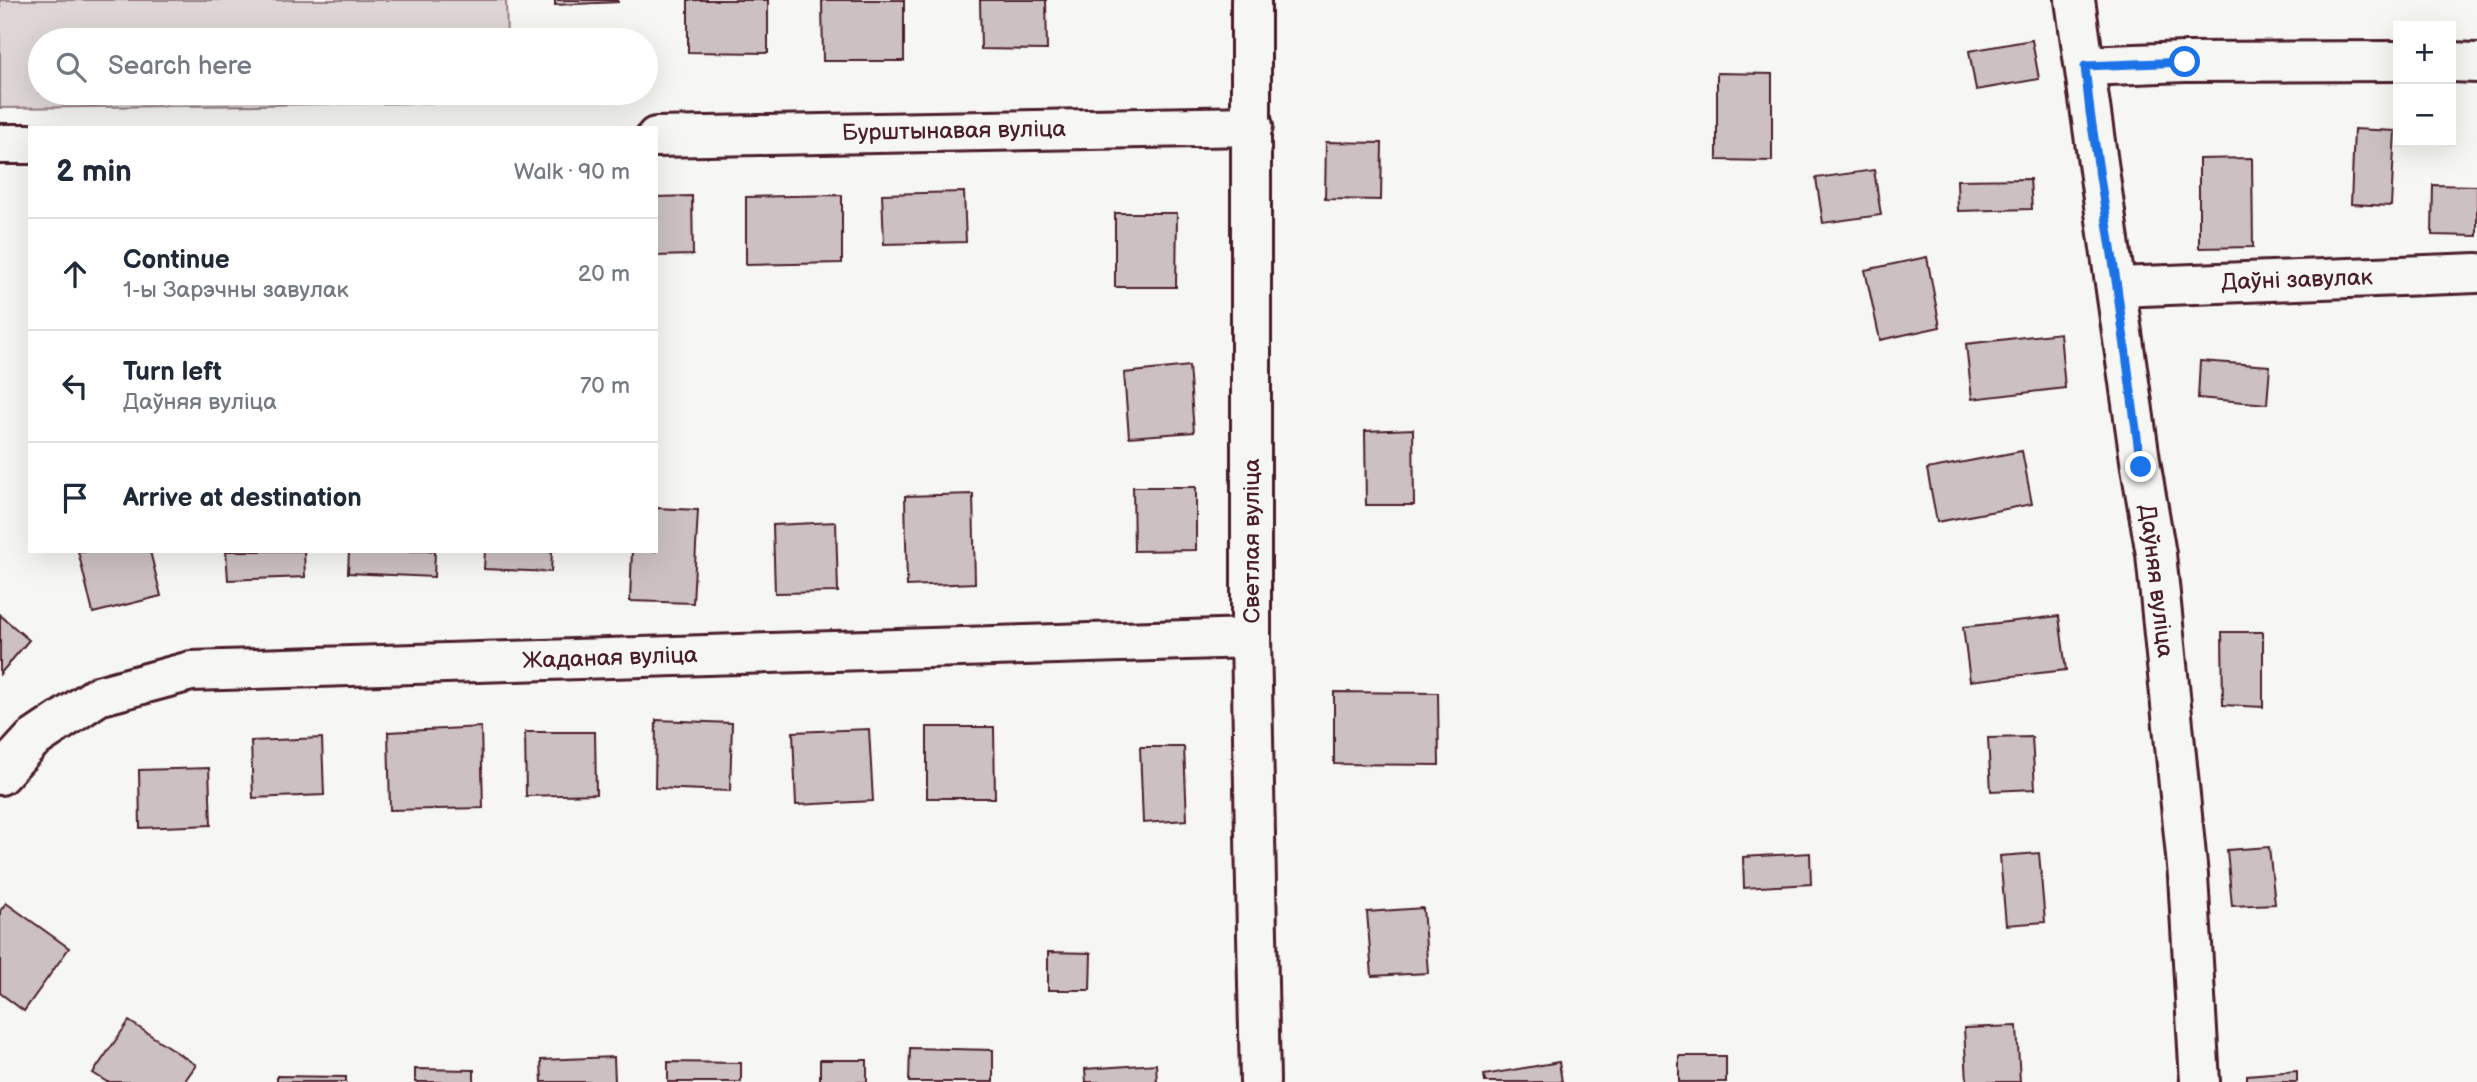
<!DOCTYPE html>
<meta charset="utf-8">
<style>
:root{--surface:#fff;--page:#f6f6f7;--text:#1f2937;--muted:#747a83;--line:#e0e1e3}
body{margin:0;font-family:"Balsamiq Sans",sans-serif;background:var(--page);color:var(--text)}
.controls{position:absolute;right:21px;top:21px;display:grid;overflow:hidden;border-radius:0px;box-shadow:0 7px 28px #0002}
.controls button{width:63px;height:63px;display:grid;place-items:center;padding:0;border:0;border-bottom:2px solid var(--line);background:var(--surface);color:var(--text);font:35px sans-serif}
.stop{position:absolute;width:21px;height:21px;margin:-16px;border:5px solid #1a73e8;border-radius:50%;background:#fff}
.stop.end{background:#1a73e8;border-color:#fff;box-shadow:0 2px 7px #0008}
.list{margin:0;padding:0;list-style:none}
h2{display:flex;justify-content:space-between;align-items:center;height:91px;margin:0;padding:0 28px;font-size:30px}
h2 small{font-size:23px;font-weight:400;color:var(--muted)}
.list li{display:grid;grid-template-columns:46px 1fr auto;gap:21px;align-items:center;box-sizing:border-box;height:112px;padding:0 28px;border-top:2px solid var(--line)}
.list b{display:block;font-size:26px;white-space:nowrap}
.list p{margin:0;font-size:23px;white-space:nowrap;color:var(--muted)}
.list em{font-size:23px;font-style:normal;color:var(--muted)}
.icon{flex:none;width:38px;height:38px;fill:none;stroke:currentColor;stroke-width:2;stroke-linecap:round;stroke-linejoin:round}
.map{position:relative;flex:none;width:2477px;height:1082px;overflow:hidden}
.search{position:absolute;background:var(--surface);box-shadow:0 7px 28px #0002;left:28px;top:28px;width:630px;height:77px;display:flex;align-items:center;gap:18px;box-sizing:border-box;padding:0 24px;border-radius:38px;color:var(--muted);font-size:26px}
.panel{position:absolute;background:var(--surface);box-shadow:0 7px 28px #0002;left:28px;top:126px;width:630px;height:427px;border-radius:0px}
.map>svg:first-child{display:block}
.green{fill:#ddd6d5;stroke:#947a80;stroke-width:2}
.building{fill:#ccc1c0;stroke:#4a1f2b;stroke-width:2}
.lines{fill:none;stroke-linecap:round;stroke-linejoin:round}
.minor-casing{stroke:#4a1f2b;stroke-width:44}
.minor{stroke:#f6f6f2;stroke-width:38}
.route{stroke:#1a73e8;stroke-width:9}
.labels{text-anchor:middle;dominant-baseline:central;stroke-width:5;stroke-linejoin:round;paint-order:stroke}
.street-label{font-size:23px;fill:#4a1f2b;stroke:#f6f6f2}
</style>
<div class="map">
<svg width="2477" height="1082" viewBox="0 0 2477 1082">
<rect width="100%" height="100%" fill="#f6f6f2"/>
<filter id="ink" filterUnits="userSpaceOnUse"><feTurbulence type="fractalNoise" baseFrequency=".0143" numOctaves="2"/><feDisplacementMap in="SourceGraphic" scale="14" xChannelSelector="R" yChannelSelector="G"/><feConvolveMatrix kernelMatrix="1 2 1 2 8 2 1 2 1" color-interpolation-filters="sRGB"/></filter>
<g filter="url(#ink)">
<!-- green -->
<polygon class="green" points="0,0 506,0 507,40 40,40 40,93 508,93 509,102 0,108"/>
<!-- building -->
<g class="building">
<polygon points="555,0 618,0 618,2 555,5"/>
<polygon points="688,0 768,0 768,53 688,52"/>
<polygon points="822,0 904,0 904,61 823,61"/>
<polygon points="980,0 1046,0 1047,50 981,49"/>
<polygon points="2032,40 2039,79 1976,90 1969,51"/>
<polygon points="1717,73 1772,74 1772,161 1717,160"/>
<polygon points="2354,129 2395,131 2391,206 2351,204"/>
<polygon points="1326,142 1382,143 1381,200 1325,199"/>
<polygon points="2252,158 2253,247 2199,248 2199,159"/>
<polygon points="1874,170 1881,215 1823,223 1816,178"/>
<polygon points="2030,179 2032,209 1958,211 1957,180"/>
<polygon points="2433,185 2477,186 2477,236 2432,235"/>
<polygon points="964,192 966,242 884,244 882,194"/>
<polygon points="842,195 842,263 746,265 746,197"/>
<polygon points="692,196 693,255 656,256 656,197"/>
<polygon points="1115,213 1177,213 1176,287 1115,287"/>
<polygon points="1927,257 1940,327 1880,340 1865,270"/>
<polygon points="2060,333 2065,388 1972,399 1966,344"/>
<polygon points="2200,361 2270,366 2267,404 2198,398"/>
<polygon points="1189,366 1194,432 1129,437 1124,373"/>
<polygon points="1413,429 1414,505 1366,505 1365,431"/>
<polygon points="2022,451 2032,504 1937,522 1927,469"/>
<polygon points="1133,487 1196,487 1196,550 1134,551"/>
<polygon points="973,494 975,583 907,586 905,496"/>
<polygon points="656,508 698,510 693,603 630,601 632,551 656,551"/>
<polygon points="836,522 838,592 775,593 773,525"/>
<polygon points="78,551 150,551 161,596 93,613"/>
<polygon points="226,551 304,551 305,577 228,580"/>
<polygon points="349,551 435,551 434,577 348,573"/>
<polygon points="485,551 552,551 551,572 484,569"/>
<polygon points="0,615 29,640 0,674"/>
<polygon points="2059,616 2066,670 1970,681 1963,627"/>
<polygon points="2222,632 2263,632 2263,707 2223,705"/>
<polygon points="1334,692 1438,693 1439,765 1334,764"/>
<polygon points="656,720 732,723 730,791 655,788"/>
<polygon points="481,727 483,808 390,810 388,732"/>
<polygon points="927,727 994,727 995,798 927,798"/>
<polygon points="869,729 873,801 796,805 793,732"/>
<polygon points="525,732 595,732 596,794 526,796"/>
<polygon points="2032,737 2035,789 1991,791 1988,738"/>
<polygon points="322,738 324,795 253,798 251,741"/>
<polygon points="1140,747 1184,747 1187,820 1143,823"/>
<polygon points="209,768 211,825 140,828 139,770"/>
<polygon points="2269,847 2275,904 2232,906 2227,850"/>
<polygon points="1810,853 1811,884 1744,888 1743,857"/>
<polygon points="2039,853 2045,922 2006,925 2000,856"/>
<polygon points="6,903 69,948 24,1011 0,993 0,911"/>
<polygon points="1423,908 1428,973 1372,976 1367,912"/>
<polygon points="1048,952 1091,953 1090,990 1048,990"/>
<polygon points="129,1021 196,1065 184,1082 107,1082 93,1073"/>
<polygon points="2017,1026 2020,1082 1967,1082 1964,1028"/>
<polygon points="910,1048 993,1050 993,1082 909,1082"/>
<rect x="1679" y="1056" width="47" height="26"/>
<polygon points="614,1057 615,1082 542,1082 541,1060"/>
<rect x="820" y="1060" width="47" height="22"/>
<polygon points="668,1062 741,1063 741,1082 668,1082"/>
<polygon points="1559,1062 1562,1082 1485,1082 1484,1075"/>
<polygon points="1156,1064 1157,1082 1086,1082 1085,1069"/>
<polygon points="415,1069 474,1070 474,1082 415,1082"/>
<polygon points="2297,1071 2297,1082 2247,1082 2247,1075"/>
<polygon points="277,1076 346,1077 346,1082 277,1082"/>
</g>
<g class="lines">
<!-- minor casing -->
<g class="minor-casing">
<g id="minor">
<polyline points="1251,0 1251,638 1260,1082"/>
<polyline points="2075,0 2141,467 2156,554 2188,876 2200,1082"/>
<polyline points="2451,62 2477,63"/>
<polyline points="2085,66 2185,62 2398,61"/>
<polyline points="656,137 1253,126"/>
<polyline points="0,144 30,144"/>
<polyline points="2117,287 2477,273"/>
<polyline points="0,775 32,740 98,696 191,671 1251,638"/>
</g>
</g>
<!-- minor -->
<use href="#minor" class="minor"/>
</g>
</g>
<g class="lines" filter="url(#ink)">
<!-- route -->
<polyline class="route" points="2141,467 2117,287 2090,112 2085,66 2185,62"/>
</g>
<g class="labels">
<!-- street labels -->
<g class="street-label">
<text transform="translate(954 131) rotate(-1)">Бурштынавая вуліца</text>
<text transform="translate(2297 280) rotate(-2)">Даўні завулак</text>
<text transform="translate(1252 541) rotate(-90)">Светлая вуліца</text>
<text transform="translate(2156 581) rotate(83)">Даўняя вуліца</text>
<text transform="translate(610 658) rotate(-2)">Жаданая вуліца</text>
</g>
</g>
</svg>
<div class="controls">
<button>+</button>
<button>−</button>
</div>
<div class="stop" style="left:2185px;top:62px"></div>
<div class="stop end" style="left:2141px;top:467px"></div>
<div class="search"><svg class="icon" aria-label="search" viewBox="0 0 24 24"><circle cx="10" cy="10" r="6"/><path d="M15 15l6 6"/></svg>Search here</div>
<section class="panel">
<h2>2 min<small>Walk · 90 m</small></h2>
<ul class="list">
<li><svg class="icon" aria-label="ahead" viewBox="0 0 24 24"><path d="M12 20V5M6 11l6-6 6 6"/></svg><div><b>Continue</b><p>1-ы Зарэчны завулак</p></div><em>20 m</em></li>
<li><svg class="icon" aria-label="left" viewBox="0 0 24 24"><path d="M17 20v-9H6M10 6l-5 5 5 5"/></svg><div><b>Turn left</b><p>Даўняя вуліца</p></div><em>70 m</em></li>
<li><svg class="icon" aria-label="arrive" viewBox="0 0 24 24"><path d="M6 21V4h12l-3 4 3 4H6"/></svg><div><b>Arrive at destination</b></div></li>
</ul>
</section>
</div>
